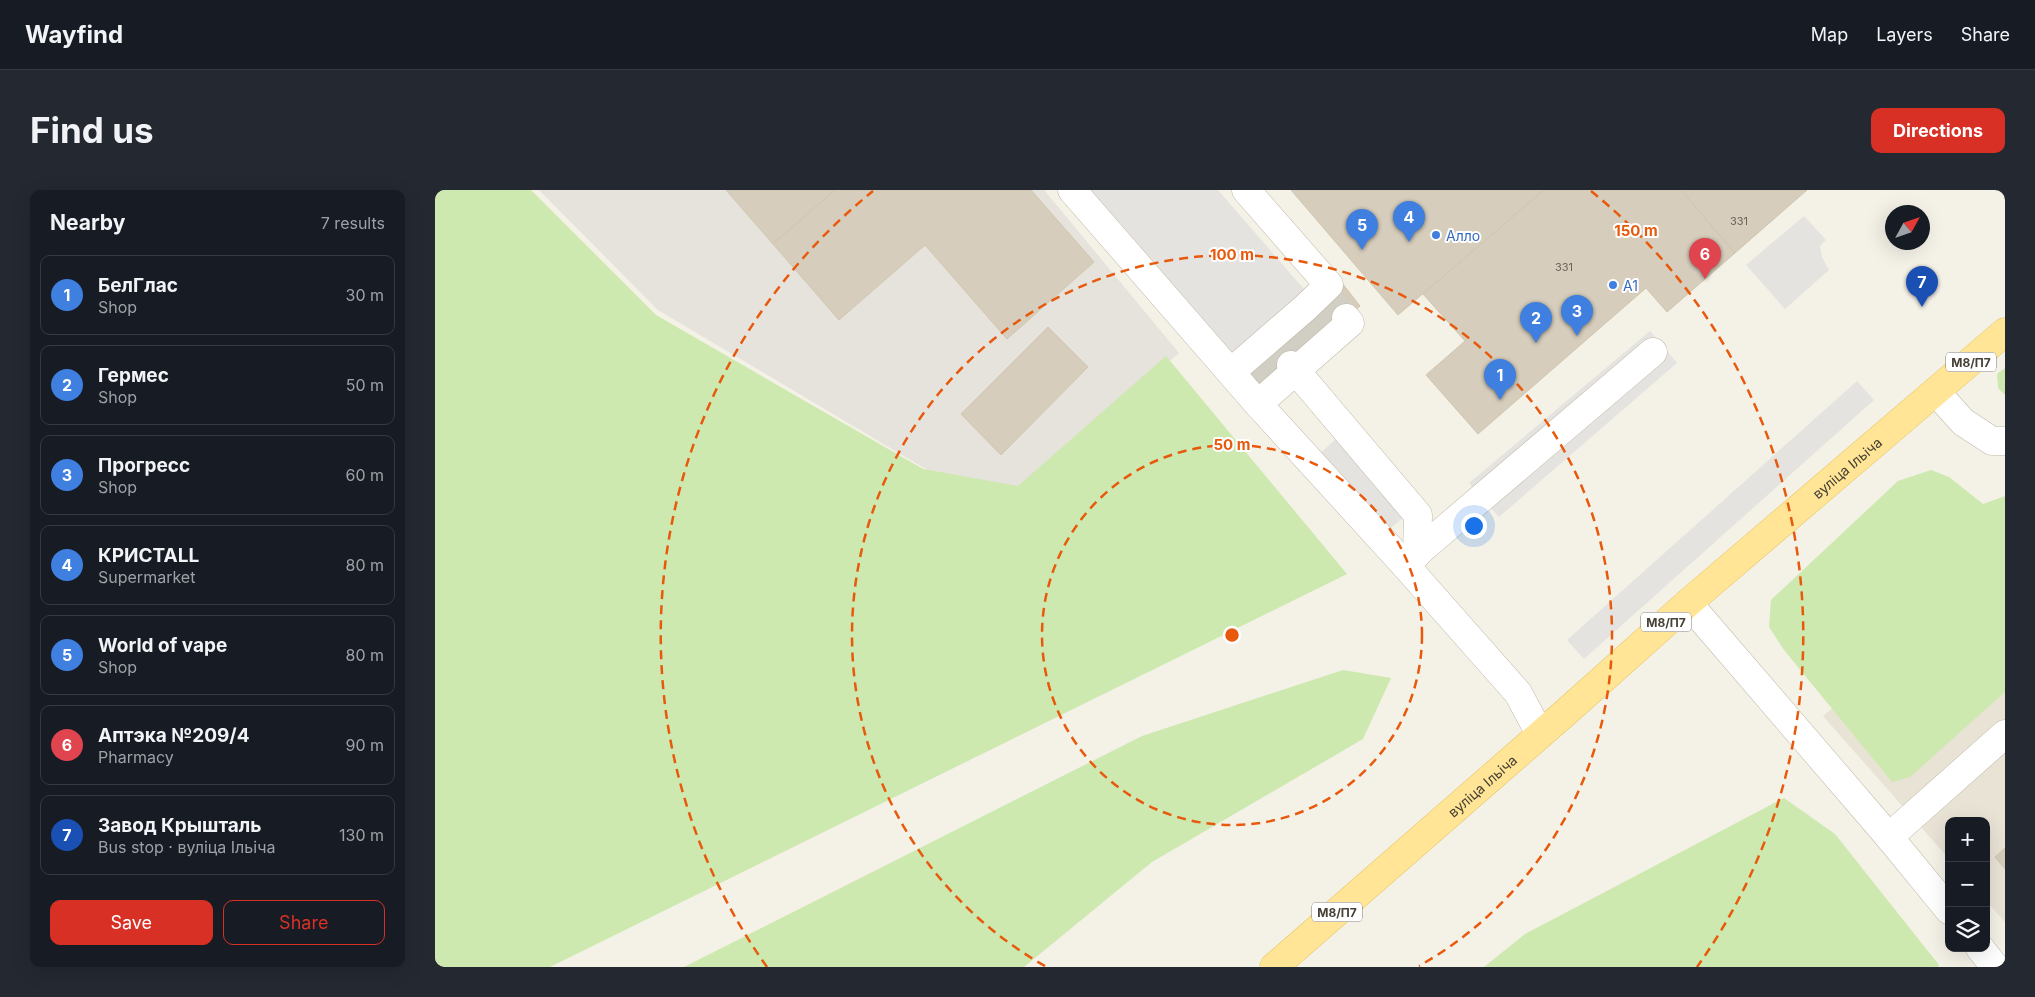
<!DOCTYPE html>
<meta charset="utf-8">
<style>
:root{--surface:#171b24;--page:#242831;--text:#f1f3f6;--muted:#9ea1a6;--line:#363941;--accent:#d93025}
body{margin:0;font-family:Inter,sans-serif;background:var(--page);color:var(--text)}
.controls{position:absolute;right:15px;bottom:15px;display:grid;overflow:hidden;border-radius:10px;box-shadow:0 5px 20px #0002}
.controls button{width:45px;height:45px;display:grid;place-items:center;padding:0;border:0;border-bottom:1px solid var(--line);background:var(--surface);color:var(--text);font:25px sans-serif}
.compass{position:absolute;left:1450px;top:15px;width:45px;height:45px;border-radius:50%;background:var(--surface);box-shadow:0 5px 20px #0002;rotate:50deg}
.you{position:absolute;left:1038px;top:335px;width:18px;height:18px;margin:-12px;border:4px solid #fff;border-radius:50%;background:#1a73e8;box-shadow:0 0 0 8px #1a73e833}
.badge{display:grid;place-items:center;width:32px;height:32px;border-radius:50%;background:var(--accent);color:#fff;font-size:16px;font-weight:700}
.pin{position:absolute;translate:-50% -41px;filter:drop-shadow(0 1px 2px #0008)}
.pin::after{content:'';position:absolute;top:26px;width:18px;height:15px;background:inherit;clip-path:polygon(0 0,100% 0,50% 100%)}
.list{margin:0;padding:0;list-style:none}
h2{display:flex;justify-content:space-between;align-items:center;height:65px;margin:0;padding:0 20px;font-size:21px}
h2 small{font-size:16px;font-weight:400;color:var(--muted)}
.list li{display:grid;grid-template-columns:32px 1fr auto;gap:15px;align-items:center;box-sizing:border-box;height:80px;margin:0 10px 10px;padding:0 10px;border:1px solid var(--line);border-radius:10px}
.list b{display:block;font-size:19px;white-space:nowrap}
.list p{margin:0;font-size:16px;white-space:nowrap;color:var(--muted)}
.list em{font-size:16px;font-style:normal;color:var(--muted)}
.actions{display:flex;gap:10px;padding:15px 20px}
.actions a{flex:1;padding:11px 0;border:1px solid var(--accent);border-radius:10px;text-align:center;font-size:18px;color:var(--accent)}
.actions .main{background:var(--accent);color:#fff}
.icon{flex:none;width:28px;height:28px;fill:none;stroke:currentColor;stroke-width:2;stroke-linecap:round;stroke-linejoin:round}
.map{position:relative;flex:none;width:1570px;height:777px;overflow:hidden;border-radius:10px}
header{display:flex;align-items:center;gap:30px;box-sizing:border-box;height:70px;padding:0 25px;background:var(--surface);border-bottom:1px solid var(--line)}
header strong{font-size:24px}
nav{display:flex;gap:28px;margin-inline-start:auto;font-size:18px}
.intro{display:flex;align-items:center;justify-content:space-between;box-sizing:border-box;height:120px;padding:0 30px}
h1{margin:0;font-size:35px}
.button{padding:12px 22px;border-radius:10px;background:var(--accent);color:#fff;font-size:18px;font-weight:700}
main{display:flex;gap:30px;padding:0 30px}
aside{flex:1;background:var(--surface);border-radius:10px;box-shadow:0 5px 20px #0002}
.map>svg:first-child{display:block}
.residential{fill:#e8e3d5}
.industrial{fill:#e6e2dc}
.green{fill:#cde9af}
.parking{fill:#e5e3df}
.building{fill:#d6cdbc;stroke:#d1c5af}
.lines{fill:none;stroke-linecap:round;stroke-linejoin:round}
.minor-tunnel{stroke:#d1cec4;stroke-width:28;stroke-dasharray:28 14;stroke-linecap:butt}
.minor-casing{stroke:#c0b9a9;stroke-width:29}
.major-casing{stroke:#e6c463;stroke-width:29}
.minor{stroke:#fff;stroke-width:28}
.major{stroke:#ffe595;stroke-width:28}
.ring{fill:none;stroke:#e8590c;stroke-width:2.5;stroke-dasharray:9 6}
.shop-dot{fill:#3f7fe0;stroke:#fff;stroke-width:2}
.labels{text-anchor:middle;dominant-baseline:central;stroke-width:4;stroke-linejoin:round;paint-order:stroke}
.number-label{font-size:11px;fill:#6b6458}
.shield{fill:#fff;stroke:#7e7a72;stroke-width:1}
.shield-label{font-size:12px;font-weight:bold;fill:#474136}
.shop-label{font-size:14px;fill:#366cbe;stroke:#fff;text-anchor:start}
.street-label{font-size:14px;fill:#474136;stroke:#fff}
.centre{fill:#e8590c;stroke:#fff;stroke-width:2.5}
.ring-label{font-size:15px;text-anchor:middle;font-weight:bold;fill:#e8590c;stroke:#fff;stroke-width:4;stroke-linejoin:round;paint-order:stroke}
</style>
<header>
<strong>Wayfind</strong>
<nav><a>Map</a><a>Layers</a><a>Share</a></nav>
</header>
<div class="intro"><h1>Find us</h1><a class="button">Directions</a></div>
<main>
<aside>
<h2>Nearby<small>7 results</small></h2>
<ul class="list">
<li><span class="badge" style="background:#3f7fe0">1</span><div><b>БелГлас</b><p>Shop</p></div><em>30 m</em></li>
<li><span class="badge" style="background:#3f7fe0">2</span><div><b>Гермес</b><p>Shop</p></div><em>50 m</em></li>
<li><span class="badge" style="background:#3f7fe0">3</span><div><b>Прогресс</b><p>Shop</p></div><em>60 m</em></li>
<li><span class="badge" style="background:#3f7fe0">4</span><div><b>КРИСТАLL</b><p>Supermarket</p></div><em>80 m</em></li>
<li><span class="badge" style="background:#3f7fe0">5</span><div><b>World of vape</b><p>Shop</p></div><em>80 m</em></li>
<li><span class="badge" style="background:#e0444e">6</span><div><b>Аптэка №209/4</b><p>Pharmacy</p></div><em>90 m</em></li>
<li><span class="badge" style="background:#1a4fb4">7</span><div><b>Завод Крышталь</b><p>Bus stop · вуліца Ільіча</p></div><em>130 m</em></li>
</ul>
<div class="actions"><a class="main">Save</a><a>Share</a></div>
</aside>
<div class="map">
<svg width="1570" height="777" viewBox="0 0 1570 777">
<rect width="100%" height="100%" fill="#f4f1e7"/>
<!-- residential -->
<polygon class="residential" points="1570,374 1570,732 1551,711 1551,631 1514,631 1514,669 1388,526"/>
<!-- industrial -->
<polygon class="industrial" points="104,0 609,0 744,163 563,322 223,120"/>
<!-- green -->
<g class="green">
<polygon points="0,0 96,0 221,125 488,279 583,296 731,166 912,384 115,777 0,777"/>
<polygon points="1570,178 1570,205 1563,198 1562,184"/>
<polygon points="1496,280 1514,287 1548,314 1570,306 1570,502 1475,587 1457,592 1349,460 1334,437 1336,410 1463,291"/>
<polygon points="908,480 956,488 928,549 717,672 589,777 249,777 707,546"/>
<polygon points="1349,608 1400,644 1504,775 1503,777 1049,777 1090,744"/>
</g>
<!-- parking -->
<g class="parking">
<polygon points="656,0 783,0 874,105 801,167"/>
<polygon points="1369,26 1391,50 1385,56 1387,67 1394,80 1350,119 1311,75"/>
<polygon points="1215,141 1242,173 1064,327 1034,293"/>
<polygon points="1422,191 1439,210 1149,469 1132,450"/>
<polygon points="908,243 974,323 948,344 882,266"/>
</g>
<!-- building -->
<g class="building">
<polygon points="291,0 400,0 338,54"/>
<polygon points="400,0 596,0 659,72 572,149 490,55 404,130 338,54"/>
<polygon points="856,0 1109,0 963,125"/>
<polygon points="1109,0 1246,0 1300,63 1232,122 1211,98 1043,244 991,185 1030,151 988,104"/>
<polygon points="1246,0 1372,0 1300,63"/>
<polygon points="907,93 925,116 825,202 807,179"/>
<polygon points="613,137 653,177 566,265 526,224"/>
<polygon points="1570,658 1570,679 1560,667"/>
</g>
<g class="lines">
<!-- minor-tunnel -->
<g class="minor-tunnel">
<polyline points="892,106 911,128"/>
<polyline points="874,122 892,144"/>
<polyline points="853,139 872,162"/>
<polyline points="837,153 856,175"/>
<polyline points="816,172 834,194"/>
</g>
<!-- minor casing -->
<g class="minor-casing">
<g id="minor">
<polyline points="637,0 823,214 969,374 1083,503 1105,544"/>
<polyline points="856,175 983,325 982,364"/>
<polyline points="796,182 870,118 894,95 811,0"/>
<polyline points="1501,202 1528,232 1557,251 1570,251"/>
<polyline points="823,214 915,133 911,128"/>
<polyline points="969,374 1218,162"/>
<polyline points="1253,413 1454,647 1514,720"/>
<polyline points="1454,647 1570,544"/>
<polyline points="1545,758 1560,777"/>
</g>
</g>
<!-- major casing -->
<g class="major-casing">
<g id="major">
<path id="s1" d="M 839,777 L 1130,523 L 1253,413 L 1570,142"/>
</g>
</g>
<!-- minor -->
<use href="#minor" class="minor"/>
<!-- major -->
<use href="#major" class="major"/>
</g>
<!-- distance rings -->
<g class="ring">
<circle cx="797" cy="445" r="190"/>
<path d="M610 776A380 380 0 1 1 984 776"/>
<path d="M332 777A571 571 0 0 1 438 1M1156 1A571 571 0 0 1 1262 777"/>
</g>
<!-- markers -->
<g class="shop-dot">
<circle cx="1001" cy="45" r="5"/>
<circle cx="1178" cy="95" r="5"/>
</g>
<g class="labels">
<!-- number labels -->
<g class="number-label">
<text x="1304" y="31">331</text>
<text x="1129" y="77">331</text>
</g>
<!-- shield labels -->
<g class="shield">
<rect x="1511" y="162.5" width="50" height="19" rx="4"/>
<rect x="1206" y="422.5" width="50" height="19" rx="4"/>
<rect x="877" y="712.5" width="50" height="19" rx="4"/>
</g>
<g class="shield-label">
<text x="1536" y="172">М8/П7</text>
<text x="1231" y="432">М8/П7</text>
<text x="902" y="722">М8/П7</text>
</g>
<!-- shop labels -->
<g class="shop-label">
<text x="1011" y="45">Алло</text>
<text x="1188" y="95">A1</text>
</g>
<!-- street labels -->
<g class="street-label">
<text stroke="none"><textPath href="#s1" startOffset="760">вуліца Ільіча</textPath></text>
<text stroke="none"><textPath href="#s1" startOffset="276">вуліца Ільіча</textPath></text>
</g>
</g>
<circle cx="797" cy="445" r="8" class="centre"/>
<g class="ring-label">
<text x="1201" y="46">150 m</text>
<text x="797" y="70">100 m</text>
<text x="797" y="260">50 m</text>
</g>
</svg>
<div class="controls">
<button>+</button>
<button>−</button>
<button><svg class="icon" aria-label="layers" viewBox="0 0 24 24"><path d="M12 4l9 5-9 5-9-5zM3 14l9 5 9-5"/></svg></button>
</div>
<svg class="compass" viewBox="-18 -18 36 36"><path d="M0-13l5 13h-10z" fill="#e53935"/><path d="M0 13l5-13h-10z" fill="#9ea1a6"/></svg>
<div class="you"></div>
<div class="pin badge" style="left:1065px;top:210px;background:#3f7fe0">1</div>
<div class="pin badge" style="left:1101px;top:153px;background:#3f7fe0">2</div>
<div class="pin badge" style="left:1142px;top:146px;background:#3f7fe0">3</div>
<div class="pin badge" style="left:974px;top:52px;background:#3f7fe0">4</div>
<div class="pin badge" style="left:927px;top:60px;background:#3f7fe0">5</div>
<div class="pin badge" style="left:1270px;top:89px;background:#e0444e">6</div>
<div class="pin badge" style="left:1487px;top:117px;background:#1a4fb4">7</div>
</div>
</main>
